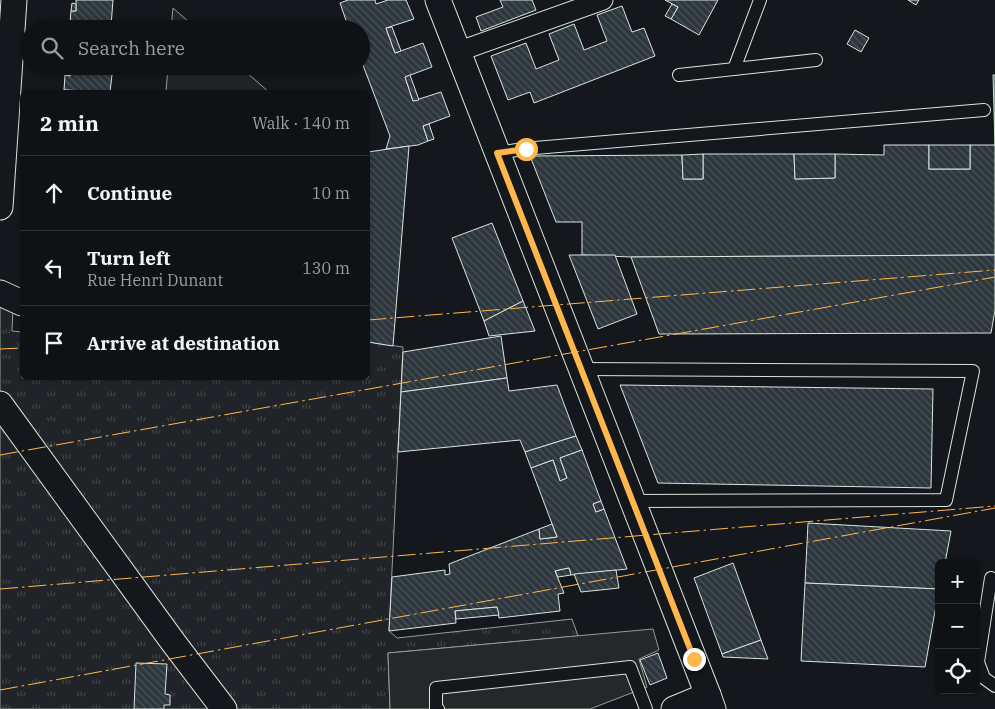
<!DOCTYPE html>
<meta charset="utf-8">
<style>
:root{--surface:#0f1215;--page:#1d2022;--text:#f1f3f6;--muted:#9b9ea0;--line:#2f3234}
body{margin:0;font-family:"IBM Plex Serif",serif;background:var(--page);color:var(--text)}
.controls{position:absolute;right:15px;bottom:15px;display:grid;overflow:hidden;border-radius:8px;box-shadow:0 1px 4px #0004}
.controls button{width:45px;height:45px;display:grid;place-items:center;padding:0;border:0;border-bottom:1px solid var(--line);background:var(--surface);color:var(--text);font:25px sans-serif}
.stop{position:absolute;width:15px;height:15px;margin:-11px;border:4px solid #ffb74d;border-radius:50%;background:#fff}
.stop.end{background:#ffb74d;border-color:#fff;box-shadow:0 1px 5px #0008}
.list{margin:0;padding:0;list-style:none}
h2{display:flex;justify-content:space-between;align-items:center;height:65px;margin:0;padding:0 20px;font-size:21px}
h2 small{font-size:16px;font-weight:400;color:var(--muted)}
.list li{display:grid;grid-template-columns:32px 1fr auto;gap:15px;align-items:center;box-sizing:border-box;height:75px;padding:0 20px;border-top:1px solid var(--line)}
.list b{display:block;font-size:19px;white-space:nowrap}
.list p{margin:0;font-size:16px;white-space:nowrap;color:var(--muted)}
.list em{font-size:16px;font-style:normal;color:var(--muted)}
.icon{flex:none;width:28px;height:28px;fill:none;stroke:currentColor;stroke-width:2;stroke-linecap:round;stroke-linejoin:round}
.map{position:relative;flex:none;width:995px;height:709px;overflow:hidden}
.search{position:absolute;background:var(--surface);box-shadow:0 1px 4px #0004;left:20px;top:20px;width:350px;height:55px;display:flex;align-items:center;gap:12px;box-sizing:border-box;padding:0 18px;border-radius:28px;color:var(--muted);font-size:19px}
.panel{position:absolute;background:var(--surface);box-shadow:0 1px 4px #0004;left:20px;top:90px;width:350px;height:290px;border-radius:8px}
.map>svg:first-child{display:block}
.grass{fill:url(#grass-tufts);stroke:#939e99}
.garden{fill:#202428;stroke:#939e99}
.parking{fill:#24282b;stroke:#939e99}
.building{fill:url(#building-back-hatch);stroke:#d8e6dc}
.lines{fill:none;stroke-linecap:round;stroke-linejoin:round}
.service-casing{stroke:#d8e6dc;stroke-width:14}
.pedestrian-casing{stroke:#d8e6dc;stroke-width:21}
.minor-casing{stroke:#d8e6dc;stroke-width:27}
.service{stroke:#14181c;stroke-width:12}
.pedestrian{stroke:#14181c;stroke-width:19}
.minor{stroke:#14181c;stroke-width:25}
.power{stroke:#ffb74d;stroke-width:1;stroke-dasharray:18 4 2.5 4;stroke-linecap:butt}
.route{stroke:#ffb74d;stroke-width:6}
</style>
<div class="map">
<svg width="995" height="709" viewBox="0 0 995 709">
<defs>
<pattern id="grass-tufts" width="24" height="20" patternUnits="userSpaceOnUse" patternTransform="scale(1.25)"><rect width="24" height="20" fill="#202428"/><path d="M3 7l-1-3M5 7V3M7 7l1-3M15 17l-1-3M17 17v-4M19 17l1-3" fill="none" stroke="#404447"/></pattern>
<pattern id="building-back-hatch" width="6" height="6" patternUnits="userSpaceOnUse" patternTransform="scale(1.25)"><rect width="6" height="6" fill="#2c363c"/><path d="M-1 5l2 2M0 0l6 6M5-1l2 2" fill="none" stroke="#4a5358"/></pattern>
</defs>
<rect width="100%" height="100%" fill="#14181c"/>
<!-- grass -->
<polygon class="grass" points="0,307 13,308 12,331 22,332 22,378 368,378 368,342 403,347 389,631 397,638 572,619 578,636 388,653 390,709 0,709"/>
<!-- garden -->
<g class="garden">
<polygon points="173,8 197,29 171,29"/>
<polygon points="168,66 239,66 269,92 166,92"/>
</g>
<!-- parking -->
<polygon class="parking" points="653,629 659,650 639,659 647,687 590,709 390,709 388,653"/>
<!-- building -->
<g class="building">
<polygon points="76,0 113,0 111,26 70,23 71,11 76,11"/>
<polygon points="348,0 375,0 376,4 388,0 406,0 414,19 386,28 395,53 423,43 432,67 405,77 413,101 441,92 450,116 423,126 428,141 418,145 386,149 390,136 361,60 361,29 349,29 340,3"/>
<polygon points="500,0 532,0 536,10 481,31 476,17 503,7"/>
<polygon points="665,0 718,0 699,35 671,19 678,7"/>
<polygon points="908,0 919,0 916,5"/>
<polygon points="72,3 76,4 76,11 71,11"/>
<polygon points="672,4 678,7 671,19 665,16"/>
<polygon points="622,6 632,32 644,28 655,56 534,103 530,92 508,100 491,56 526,43 536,69 559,60 549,34 574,24 584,50 607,41 597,15"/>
<polygon points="74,24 111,26 111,29 74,29"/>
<polygon points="392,27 401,51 395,53 386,28"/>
<polygon points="855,30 869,38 861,52 847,44"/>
<polygon points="70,66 113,66 110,92 64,90 65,75 70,76"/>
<polygon points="66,69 70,69 70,76 65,75"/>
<polygon points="410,75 419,100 413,101 405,77"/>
<polygon points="993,75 995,75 995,255 631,257 582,255 582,222 556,222 530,156 682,155 683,179 703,179 703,154 794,154 795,179 835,178 835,154 884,155 884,145 929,145 929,169 970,169 970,145 995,145"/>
<polygon points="64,90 98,92 64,92"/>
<polygon points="429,124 434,139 428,141 423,126"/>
<rect x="929" y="145" width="41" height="24"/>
<polygon points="409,146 393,346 368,342 368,152"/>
<polygon points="703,154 703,179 683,179 682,155"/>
<polygon points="794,154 835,154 835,178 795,179"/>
<polygon points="492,223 523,301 484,321 452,238"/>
<polygon points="569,255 615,255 637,314 598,329"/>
<polygon points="995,255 995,310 991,333 659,334 631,257"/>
<polygon points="523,301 535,331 489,336 484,321"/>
<polygon points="501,336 507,378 401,392 403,352"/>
<polygon points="507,378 509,391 557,385 576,436 525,452 520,440 398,452 401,392"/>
<polygon points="620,385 933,389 931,488 658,483"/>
<polygon points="576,436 582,450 560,458 567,478 560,481 553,460 531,468 525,452"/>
<polygon points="582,450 601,501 593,504 596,512 604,509 627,569 571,575 569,568 555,571 564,593 558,594 560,611 499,618 497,607 455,611 456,623 389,631 392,577 445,570 445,575 450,574 449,564 539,529 540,539 557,537 531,468 553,460 560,481 567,478 560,458"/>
<polygon points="601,501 604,509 596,512 593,504"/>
<polygon points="808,523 951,531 945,563 939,563 939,589 805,583"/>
<polygon points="552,524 557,537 540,539 539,529"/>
<polygon points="733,563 761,640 722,654 694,578"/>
<polygon points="569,568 571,575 558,577 555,571"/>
<polygon points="616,570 619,588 581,592 574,574"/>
<polygon points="805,583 939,589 925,667 801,661"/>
<polygon points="497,607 499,615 456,619 455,611"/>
<polygon points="761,640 768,659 723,657 722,654"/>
<polygon points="658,653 667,678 650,685 640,660"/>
<polygon points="136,663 167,664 165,694 170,695 170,705 164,705 164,709 134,709"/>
</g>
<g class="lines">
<!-- service casing -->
<g class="service-casing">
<g id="service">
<polyline points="734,69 760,0"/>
<polyline points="679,75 816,60"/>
<polyline points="497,153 523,149 984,110"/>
<polyline points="581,369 973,371 946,500 633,501"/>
<polyline points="991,578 978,662 984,678 995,686"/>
<polyline points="438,709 436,708 436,688 630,667 646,709"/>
</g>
</g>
<!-- pedestrian casing -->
<g class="pedestrian-casing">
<polyline id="pedestrian" points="457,52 603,0"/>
</g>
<!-- minor casing -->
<g class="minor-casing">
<g id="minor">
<polyline points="438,0 708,695"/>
<polyline points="0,207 14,0"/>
<polyline points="0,293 22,303"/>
<polyline points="0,404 173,642 224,709"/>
<polyline points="674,709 708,695 713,709"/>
</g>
</g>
<!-- service -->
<use href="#service" class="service"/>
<!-- pedestrian -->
<use href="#pedestrian" class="pedestrian"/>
<!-- minor -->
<use href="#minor" class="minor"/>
<!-- power -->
<g class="power">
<polyline points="368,320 995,270"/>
<polyline points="0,349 22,348"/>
<polyline points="0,455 995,277"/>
<polyline points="0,589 995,506"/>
<polyline points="0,690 995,508"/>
</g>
</g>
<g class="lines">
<!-- route -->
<polyline class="route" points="526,149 497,153 694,659"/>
</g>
</svg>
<div class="controls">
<button>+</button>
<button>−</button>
<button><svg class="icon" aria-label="locate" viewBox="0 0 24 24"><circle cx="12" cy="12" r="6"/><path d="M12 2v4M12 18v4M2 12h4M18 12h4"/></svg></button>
</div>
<div class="stop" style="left:526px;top:149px"></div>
<div class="stop end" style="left:694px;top:659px"></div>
<div class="search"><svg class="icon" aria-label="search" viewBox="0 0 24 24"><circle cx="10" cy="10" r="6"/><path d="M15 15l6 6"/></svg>Search here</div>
<section class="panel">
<h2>2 min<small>Walk · 140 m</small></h2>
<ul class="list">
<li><svg class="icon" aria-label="ahead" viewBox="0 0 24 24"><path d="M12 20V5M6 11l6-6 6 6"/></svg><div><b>Continue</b></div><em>10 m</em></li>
<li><svg class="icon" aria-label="left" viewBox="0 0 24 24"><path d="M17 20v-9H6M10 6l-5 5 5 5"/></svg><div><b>Turn left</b><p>Rue Henri Dunant</p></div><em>130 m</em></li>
<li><svg class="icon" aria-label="arrive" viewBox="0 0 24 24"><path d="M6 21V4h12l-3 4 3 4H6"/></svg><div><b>Arrive at destination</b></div></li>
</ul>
</section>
</div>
